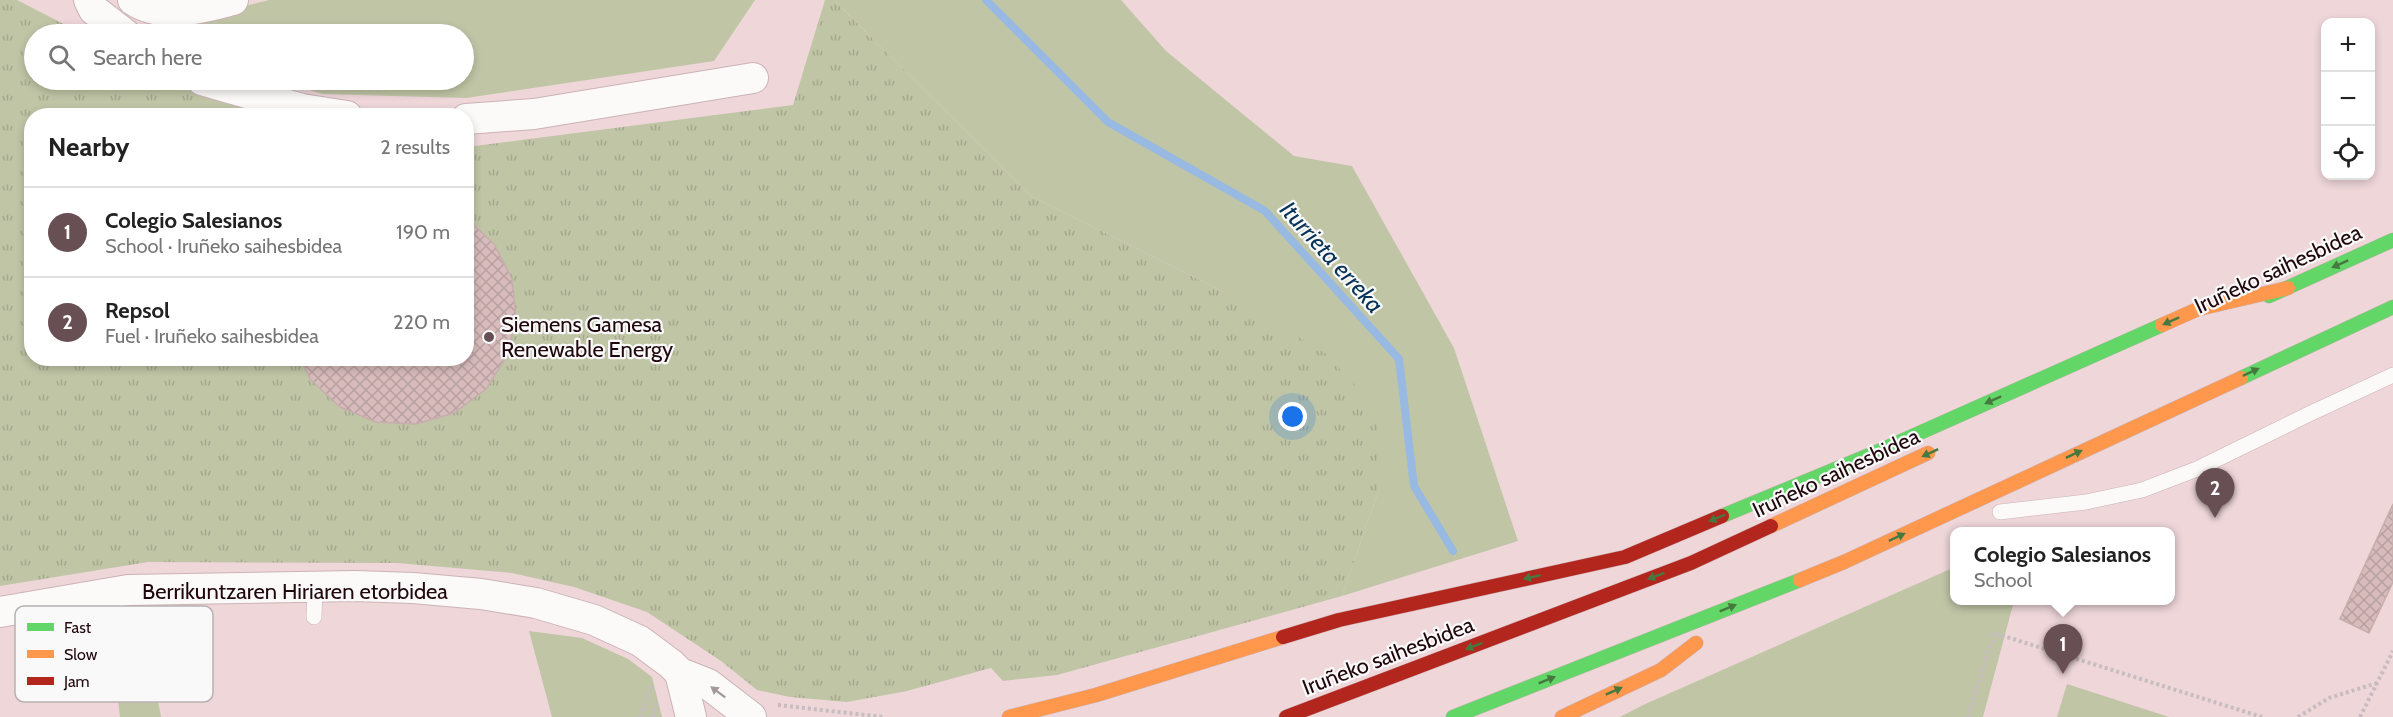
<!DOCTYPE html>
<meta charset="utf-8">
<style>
:root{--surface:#fff;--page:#f2f2f2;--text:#222;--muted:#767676;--line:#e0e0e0;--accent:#684f54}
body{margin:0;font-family:Cabin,sans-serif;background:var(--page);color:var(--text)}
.controls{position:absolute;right:18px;top:18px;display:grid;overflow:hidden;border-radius:12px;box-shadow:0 3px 9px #0003}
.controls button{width:54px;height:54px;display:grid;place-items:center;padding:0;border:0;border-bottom:2px solid var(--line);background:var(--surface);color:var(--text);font:30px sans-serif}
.you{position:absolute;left:1293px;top:417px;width:21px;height:21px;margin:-15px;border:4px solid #fff;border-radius:50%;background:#1a73e8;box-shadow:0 0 0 9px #1a73e833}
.badge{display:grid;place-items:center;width:39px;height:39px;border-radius:50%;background:var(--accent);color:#fff;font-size:20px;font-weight:700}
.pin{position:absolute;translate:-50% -50px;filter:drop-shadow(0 2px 3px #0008)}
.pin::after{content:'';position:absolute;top:32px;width:21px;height:18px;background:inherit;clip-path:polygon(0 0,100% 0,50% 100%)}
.popup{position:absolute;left:1950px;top:527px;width:225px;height:78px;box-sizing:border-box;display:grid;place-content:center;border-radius:12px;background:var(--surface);filter:drop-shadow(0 2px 4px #0005);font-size:20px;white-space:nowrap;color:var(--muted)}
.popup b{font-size:22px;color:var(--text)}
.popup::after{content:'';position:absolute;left:50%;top:100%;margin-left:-12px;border:12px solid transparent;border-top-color:var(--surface)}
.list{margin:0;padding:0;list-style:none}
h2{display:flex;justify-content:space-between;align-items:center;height:78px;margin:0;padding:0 24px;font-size:26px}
h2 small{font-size:20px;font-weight:400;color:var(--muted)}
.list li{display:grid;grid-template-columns:39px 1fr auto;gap:18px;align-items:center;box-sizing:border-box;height:90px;padding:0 24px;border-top:2px solid var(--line)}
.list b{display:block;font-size:22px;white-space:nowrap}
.list p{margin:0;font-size:20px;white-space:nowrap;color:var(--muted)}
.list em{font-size:20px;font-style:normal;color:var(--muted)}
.icon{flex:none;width:33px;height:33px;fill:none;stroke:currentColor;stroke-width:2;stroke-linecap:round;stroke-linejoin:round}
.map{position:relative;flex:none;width:2393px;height:717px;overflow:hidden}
.search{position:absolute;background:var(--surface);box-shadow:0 3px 9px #0003;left:24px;top:24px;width:450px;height:66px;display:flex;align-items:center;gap:15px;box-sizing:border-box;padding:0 21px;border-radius:33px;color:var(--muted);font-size:22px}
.panel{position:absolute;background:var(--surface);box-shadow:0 3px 9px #0003;left:24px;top:108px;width:450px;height:258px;border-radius:24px}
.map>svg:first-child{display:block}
.grass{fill:#c0c5a6}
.park{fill:url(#park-tufts)}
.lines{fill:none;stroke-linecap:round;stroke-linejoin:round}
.stream{stroke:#98b9e2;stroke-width:8}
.building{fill:url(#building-cross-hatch);stroke:#c6aeae;stroke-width:1.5}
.lane-casing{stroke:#cbb3b6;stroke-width:16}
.street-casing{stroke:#cbb3b6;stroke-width:32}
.fast-casing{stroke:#cbb3b6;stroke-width:15}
.slow-casing{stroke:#cbb3b6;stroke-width:15}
.jam-casing{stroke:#cbb3b6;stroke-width:15}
.path{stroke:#c7bcbf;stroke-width:4;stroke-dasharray:3 3;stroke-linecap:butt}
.lane{stroke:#fcf9f9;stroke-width:15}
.street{stroke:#fcf9f9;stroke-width:30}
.fast{stroke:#63d668;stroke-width:14}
.slow{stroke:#ff974d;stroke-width:14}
.jam{stroke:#b3261e;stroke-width:14}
.oneway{fill:#45793f}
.oneway2{fill:#a4989b}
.poi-dot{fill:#684f54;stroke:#f9f9f9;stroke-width:2}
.labels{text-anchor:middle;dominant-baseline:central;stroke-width:4.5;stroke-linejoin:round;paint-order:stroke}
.street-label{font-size:22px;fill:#20070d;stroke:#f9f9f9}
.poi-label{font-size:22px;fill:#20070d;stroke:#f9f9f9;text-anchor:start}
.water-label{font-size:24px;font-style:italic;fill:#073358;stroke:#f9f9f9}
.key{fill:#f9f9f9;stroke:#b8b0b2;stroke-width:1.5}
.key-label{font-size:16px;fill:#20070d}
</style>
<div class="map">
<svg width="2393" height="717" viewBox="0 0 2393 717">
<defs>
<pattern id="park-tufts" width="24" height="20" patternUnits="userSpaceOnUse" patternTransform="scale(1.5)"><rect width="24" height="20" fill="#c0c5a6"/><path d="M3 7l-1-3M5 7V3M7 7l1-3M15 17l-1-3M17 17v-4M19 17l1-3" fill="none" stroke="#a5a88e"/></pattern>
<pattern id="building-cross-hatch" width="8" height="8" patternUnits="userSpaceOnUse" patternTransform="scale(1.5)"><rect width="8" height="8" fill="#d8bcbc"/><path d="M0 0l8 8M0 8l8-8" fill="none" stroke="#b9a0a0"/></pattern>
</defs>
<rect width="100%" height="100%" fill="#eed6d9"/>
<!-- grass -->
<g class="grass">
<polygon points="269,0 755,0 714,61 466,98 322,94 279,80 464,80 464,34 162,34 152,30"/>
<polygon points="834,0 1121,0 1166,51 1294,156 1352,166 1454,348 1518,541 1342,596 1378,492 1224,292 1031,196"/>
<polygon points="1955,567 1955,600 2014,601 1983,717 1620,717 1643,705"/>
<polygon points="142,615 161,717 120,717 108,616"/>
<polygon points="529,631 582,638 628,659 652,677 662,717 552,717"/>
<polygon points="2067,684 2169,717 2057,717"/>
</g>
<!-- park -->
<polygon class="park" points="0,0 17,0 83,34 34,34 34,80 188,80 286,115 32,116 32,358 466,358 467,147 793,105 825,0 834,0 1031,196 1224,292 1325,353 1377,409 1378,492 1342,596 1057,675 1003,681 991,668 907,691 847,702 790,697 757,690 721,661 647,612 574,587 512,573 397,563 148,562 0,586"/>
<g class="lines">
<!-- stream -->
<polyline class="stream" points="986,0 1108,122 1265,211 1399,359 1414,486 1453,551"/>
</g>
<!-- building -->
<g class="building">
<polygon points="466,218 494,244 512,279 516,318 507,356 486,389 454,413 416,424 376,422 340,407 311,380 300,358 466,358"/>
<polygon points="2393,504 2393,582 2369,633 2340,619"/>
</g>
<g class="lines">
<!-- lane casing -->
<g class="lane-casing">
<g id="lane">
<polyline points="2000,512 2086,502 2142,490 2197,469 2309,414 2393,375"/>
<polyline points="314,617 315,588"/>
</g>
</g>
<!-- street casing -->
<g class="street-casing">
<g id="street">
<polyline points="89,0 94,10 125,34"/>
<path d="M 133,0 C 163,20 201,8 233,0"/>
<polyline points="202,80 302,109 347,116"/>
<polyline points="466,119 534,114 753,78"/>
<polyline points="0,612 128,590 355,586 413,588 481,594 536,603 594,620 640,641 671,664 680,673 708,684 751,717"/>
<polyline points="680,673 691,717"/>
</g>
</g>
<!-- fast casing -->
<g class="fast-casing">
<g id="fast">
<polyline points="2269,296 2393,240"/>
<polyline points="2241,378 2393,307"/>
<polyline points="1722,516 1879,451 2162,325"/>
<polyline points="1453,717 1800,580"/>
</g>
</g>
<!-- slow casing -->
<g class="slow-casing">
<g id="slow">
<polyline points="2162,325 2198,309 2288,288"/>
<polyline points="1771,526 1928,453"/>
<polyline points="1800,580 1844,562 2241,378"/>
<polyline points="1009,717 1096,695 1283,637"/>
<polyline points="1562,717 1661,670 1696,643"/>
</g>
</g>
<!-- jam casing -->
<g class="jam-casing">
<g id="jam">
<polyline points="1283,637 1339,620 1625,557 1722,516"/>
<polyline points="1286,717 1691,563 1771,526"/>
</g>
</g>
<!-- path -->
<g class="path">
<polyline points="778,705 883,717"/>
<polyline points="640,717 652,684"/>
<polyline points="653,717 656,703"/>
<polyline points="1968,717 1994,633 2262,717"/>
<polyline points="2298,717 2329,698 2377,683"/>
<polyline points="2360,717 2393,651"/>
</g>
<!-- lane -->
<use href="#lane" class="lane"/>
<!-- street -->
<use href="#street" class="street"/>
<!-- fast -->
<use href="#fast" class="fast"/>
<!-- slow -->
<use href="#slow" class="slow"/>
<!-- jam -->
<use href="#jam" class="jam"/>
</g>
<!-- one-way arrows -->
<defs><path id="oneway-solid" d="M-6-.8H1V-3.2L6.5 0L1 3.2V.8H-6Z" transform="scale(1.5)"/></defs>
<g class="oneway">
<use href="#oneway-solid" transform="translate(2340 264) rotate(156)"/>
<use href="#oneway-solid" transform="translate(2171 321) rotate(156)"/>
<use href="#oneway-solid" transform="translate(2251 372) rotate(-25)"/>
<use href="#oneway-solid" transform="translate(1993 400) rotate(156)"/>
<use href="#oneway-solid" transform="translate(1930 453) rotate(155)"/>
<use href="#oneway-solid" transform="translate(2074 454) rotate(-25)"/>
<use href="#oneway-solid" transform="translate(1717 518) rotate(157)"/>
<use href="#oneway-solid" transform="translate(1897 537) rotate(-25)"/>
<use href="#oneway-solid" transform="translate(1656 576) rotate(159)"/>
<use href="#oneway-solid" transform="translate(1532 577) rotate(168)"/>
<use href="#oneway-solid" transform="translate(1728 608) rotate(-22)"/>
<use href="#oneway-solid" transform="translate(1474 646) rotate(159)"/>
<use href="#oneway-solid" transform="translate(1547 680) rotate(-22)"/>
<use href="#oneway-solid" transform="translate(1614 691) rotate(-24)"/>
</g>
<use class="oneway2" href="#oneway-solid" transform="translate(718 692) rotate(-143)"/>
<!-- markers -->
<circle class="poi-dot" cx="489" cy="337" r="6"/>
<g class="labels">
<!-- street labels -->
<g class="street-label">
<text transform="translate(2278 269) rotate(-25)">Iruñeko saihesbidea</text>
<text transform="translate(1836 473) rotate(-25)">Iruñeko saihesbidea</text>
<text x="295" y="591">Berrikuntzaren Hiriaren etorbidea</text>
<text transform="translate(1388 656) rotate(-21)">Iruñeko saihesbidea</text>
</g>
<!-- poi labels -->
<g class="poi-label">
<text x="501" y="324">Siemens Gamesa<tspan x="501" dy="25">Renewable Energy</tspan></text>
</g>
<!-- water labels -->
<g class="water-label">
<text transform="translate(1332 257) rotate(48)">Iturrieta erreka</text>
</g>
</g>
<!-- legend -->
<rect x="15" y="606" width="198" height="96" rx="9" class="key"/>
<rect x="27" y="623" width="27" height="8" fill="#63d668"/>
<rect x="27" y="650" width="27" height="8" fill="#ff974d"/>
<rect x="27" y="677" width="27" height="8" fill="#b3261e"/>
<g class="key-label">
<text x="64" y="633">Fast</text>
<text x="64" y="660">Slow</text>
<text x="64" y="687">Jam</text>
</g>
</svg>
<div class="controls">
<button>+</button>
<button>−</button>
<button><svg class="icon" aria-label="locate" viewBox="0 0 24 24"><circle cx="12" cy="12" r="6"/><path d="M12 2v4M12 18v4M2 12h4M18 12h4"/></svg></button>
</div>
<div class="you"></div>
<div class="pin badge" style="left:2063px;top:674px">1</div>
<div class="popup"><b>Colegio Salesianos</b>School</div>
<div class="pin badge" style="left:2215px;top:518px">2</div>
<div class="search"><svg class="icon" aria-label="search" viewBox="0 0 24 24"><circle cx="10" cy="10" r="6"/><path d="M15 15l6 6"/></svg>Search here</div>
<section class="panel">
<h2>Nearby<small>2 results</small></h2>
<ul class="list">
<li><span class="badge">1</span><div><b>Colegio Salesianos</b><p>School · Iruñeko saihesbidea</p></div><em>190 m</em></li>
<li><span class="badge">2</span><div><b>Repsol</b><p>Fuel · Iruñeko saihesbidea</p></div><em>220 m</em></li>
</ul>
</section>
</div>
